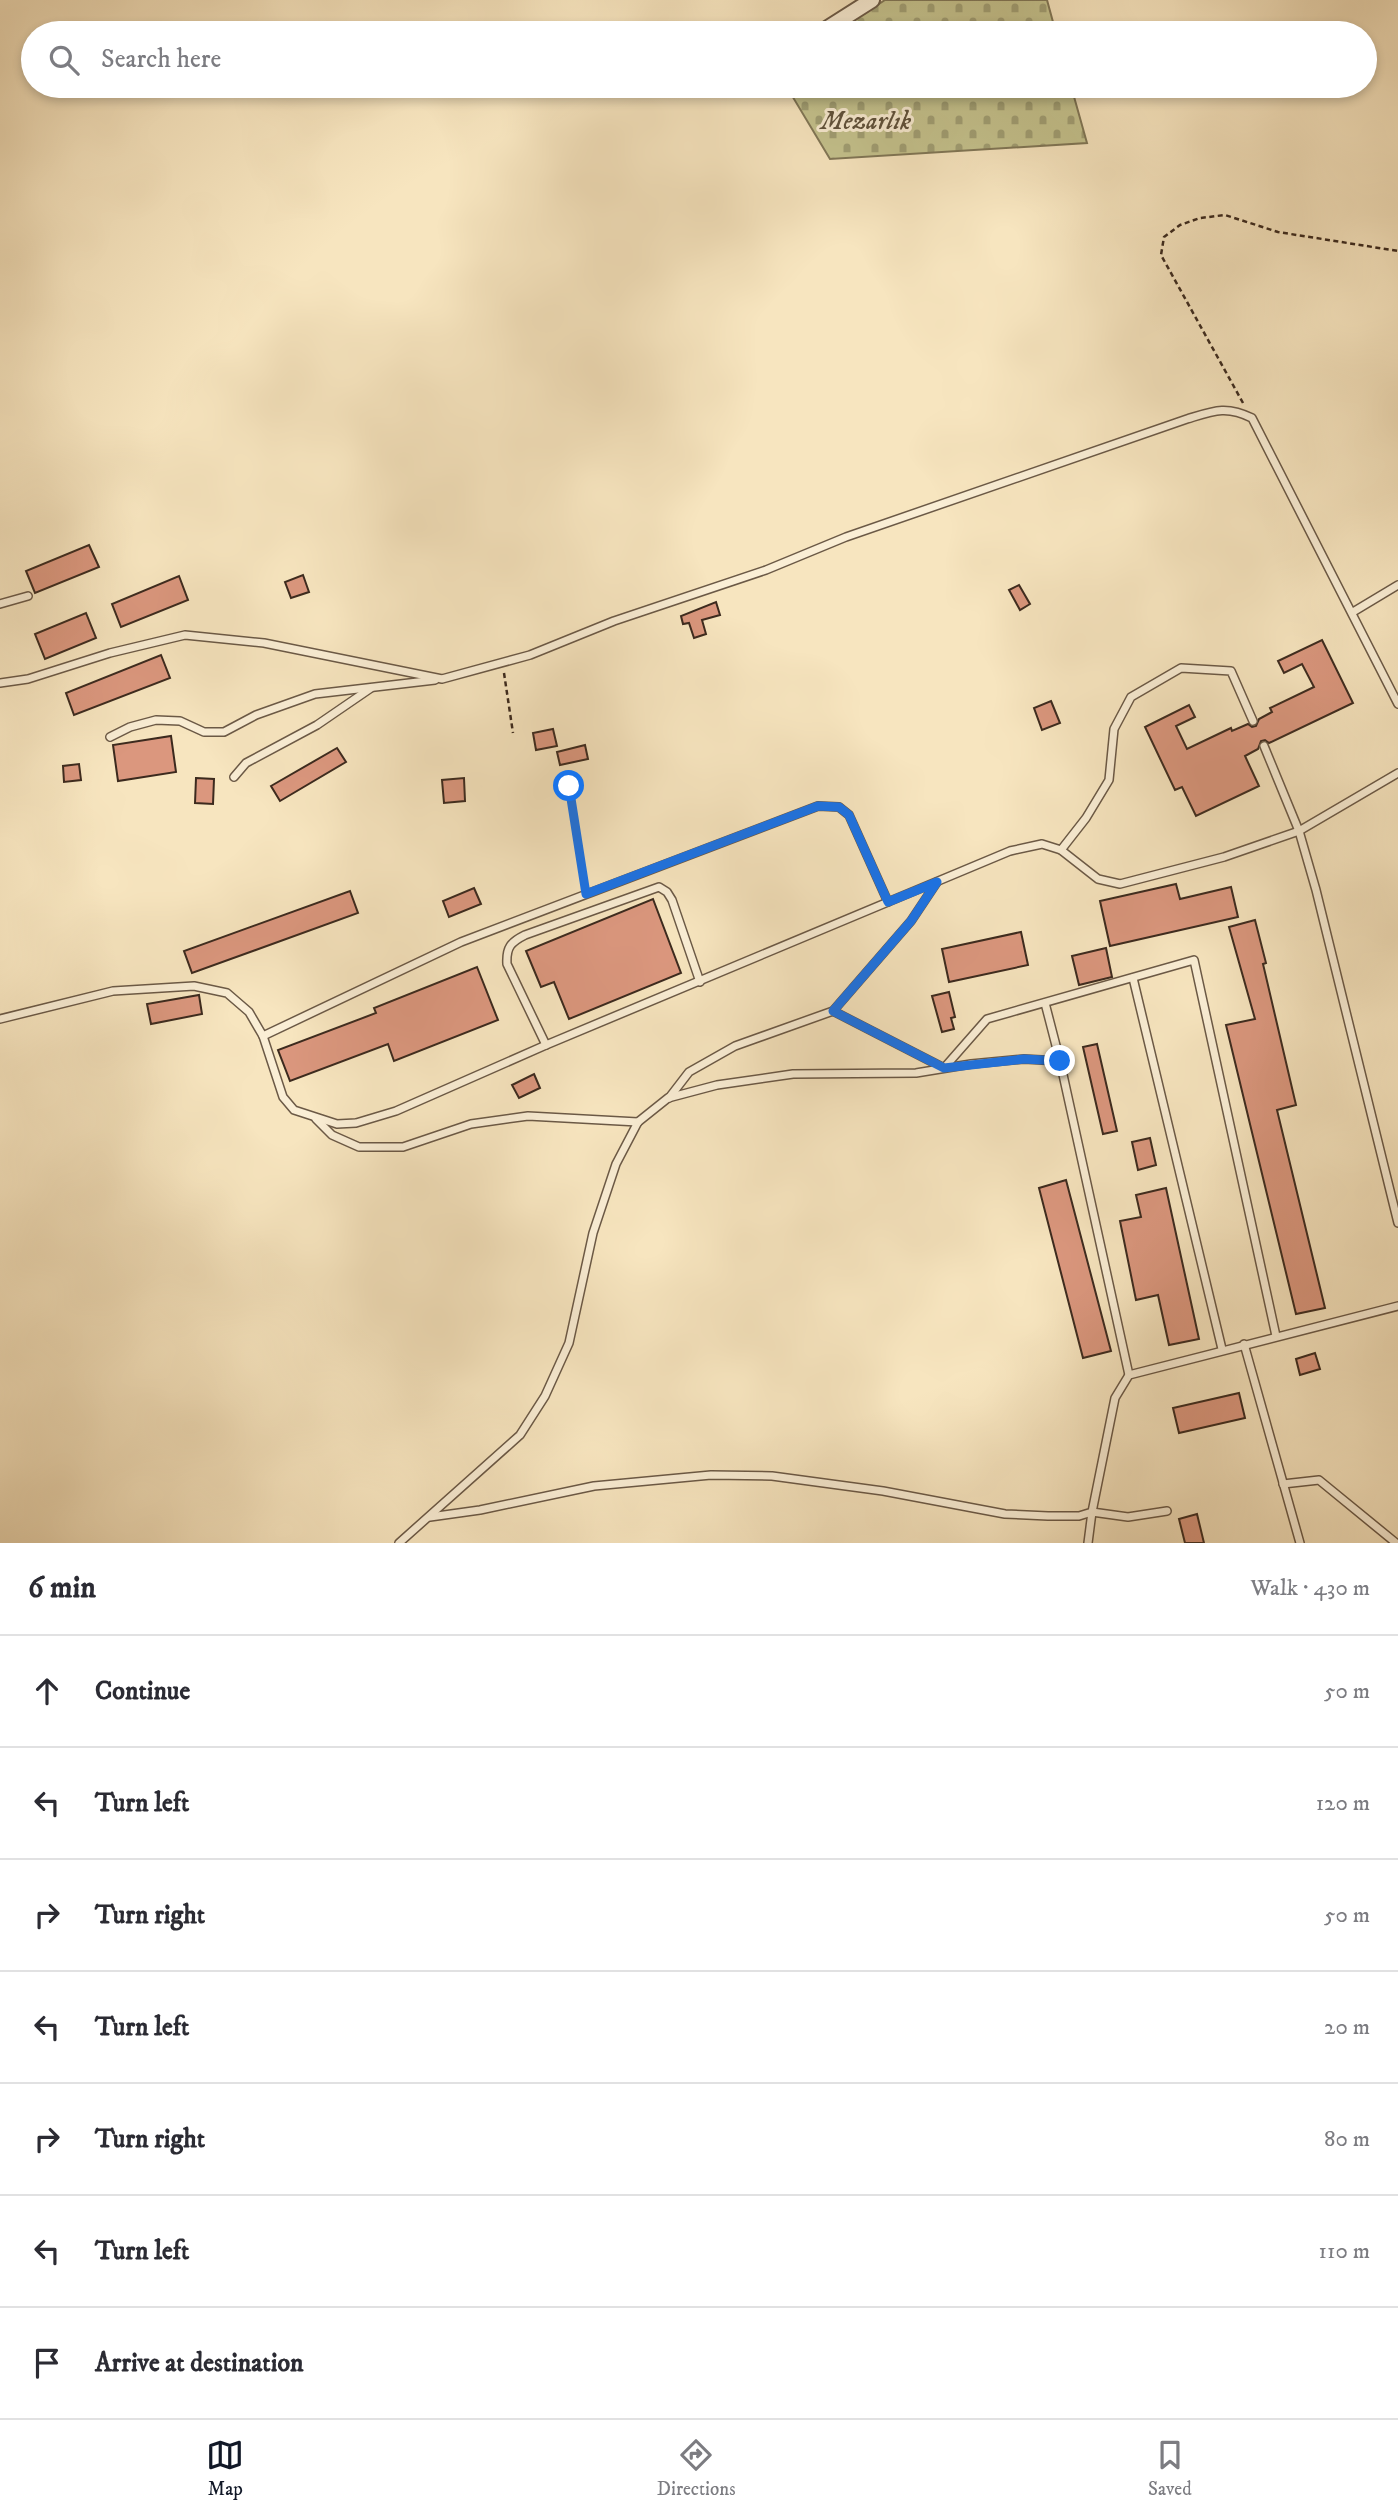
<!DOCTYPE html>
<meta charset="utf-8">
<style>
:root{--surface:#fff;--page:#f2f2f3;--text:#2b2b33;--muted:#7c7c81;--line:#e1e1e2;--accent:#111827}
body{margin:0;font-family:"IM FELL DW Pica",serif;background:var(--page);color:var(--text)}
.stop{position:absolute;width:21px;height:21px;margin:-16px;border:5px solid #1a73e8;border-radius:50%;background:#fff}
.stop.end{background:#1a73e8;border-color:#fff;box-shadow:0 2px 7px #0008}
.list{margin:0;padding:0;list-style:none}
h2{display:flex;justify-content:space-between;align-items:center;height:91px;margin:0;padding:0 28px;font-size:30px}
h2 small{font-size:23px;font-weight:400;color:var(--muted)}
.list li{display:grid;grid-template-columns:46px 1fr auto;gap:21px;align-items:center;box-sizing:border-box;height:112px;padding:0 28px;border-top:2px solid var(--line)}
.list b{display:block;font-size:26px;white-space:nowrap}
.list em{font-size:23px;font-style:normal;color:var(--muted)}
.icon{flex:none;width:38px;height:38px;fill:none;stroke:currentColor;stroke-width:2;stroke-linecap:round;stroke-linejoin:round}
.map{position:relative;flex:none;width:1398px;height:1543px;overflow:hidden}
.search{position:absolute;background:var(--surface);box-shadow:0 4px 10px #0003;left:21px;right:21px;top:21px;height:77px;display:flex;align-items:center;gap:18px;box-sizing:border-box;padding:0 24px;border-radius:38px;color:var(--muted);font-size:26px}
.sheet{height:875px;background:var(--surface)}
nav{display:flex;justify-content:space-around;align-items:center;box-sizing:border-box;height:98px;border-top:2px solid var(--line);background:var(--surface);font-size:19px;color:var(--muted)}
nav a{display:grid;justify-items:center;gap:4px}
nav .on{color:var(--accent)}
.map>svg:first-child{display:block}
.cemetery{fill:url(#cemetery-stones);stroke:#807656;stroke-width:2}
.building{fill:#db977e;stroke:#3c2a1e;stroke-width:2}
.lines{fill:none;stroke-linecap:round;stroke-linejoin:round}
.lane-casing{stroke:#6b5946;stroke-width:10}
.street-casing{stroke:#6b5946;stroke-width:18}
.path{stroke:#3c2a1e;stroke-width:2.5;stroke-dasharray:5 3.5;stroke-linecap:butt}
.lane{stroke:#faeed5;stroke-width:7}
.street{stroke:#faeed5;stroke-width:14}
.route{stroke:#1a73e8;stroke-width:9}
.labels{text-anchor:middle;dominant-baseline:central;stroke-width:6;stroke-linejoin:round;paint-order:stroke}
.park-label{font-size:26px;font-style:italic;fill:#5e503a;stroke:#faeed5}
</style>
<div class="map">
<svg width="1398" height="1543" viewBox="0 0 1398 1543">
<defs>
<pattern id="cemetery-stones" width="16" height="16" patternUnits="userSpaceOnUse" patternTransform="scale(1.75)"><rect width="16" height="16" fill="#c4c28d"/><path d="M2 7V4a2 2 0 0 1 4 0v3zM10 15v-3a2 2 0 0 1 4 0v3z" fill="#a09e73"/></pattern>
</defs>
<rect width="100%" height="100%" fill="#f7e5bf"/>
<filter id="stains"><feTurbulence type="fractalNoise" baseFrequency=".00286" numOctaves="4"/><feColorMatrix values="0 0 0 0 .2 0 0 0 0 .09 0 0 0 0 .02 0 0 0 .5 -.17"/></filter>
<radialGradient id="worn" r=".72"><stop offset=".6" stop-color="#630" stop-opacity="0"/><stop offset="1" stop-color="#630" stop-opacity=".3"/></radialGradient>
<!-- cemetery -->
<g class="cemetery">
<polygon points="885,0 1047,0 1056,33 835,33"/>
<polygon points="789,86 1071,86 1087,143 830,159 788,89"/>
</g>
<!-- building -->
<g class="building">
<polygon points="89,545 99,567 35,593 26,571"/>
<polygon points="303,575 309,592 291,598 285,582"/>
<polygon points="179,576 188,600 121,627 112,604"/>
<polygon points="1019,585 1030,604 1020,610 1009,590"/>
<polygon points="716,602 720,615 702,620 706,634 694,638 689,623 683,624 681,616"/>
<polygon points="86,613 96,638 45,659 35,634"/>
<polygon points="1322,640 1353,703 1269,743 1265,740 1261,741 1258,749 1245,756 1259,786 1196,816 1182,787 1175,790 1145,727 1189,705 1195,717 1176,726 1187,749 1231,728 1232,731 1248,724 1252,727 1256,726 1259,719 1272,712 1270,708 1314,687 1302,664 1284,673 1278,661"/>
<polygon points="161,655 170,678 74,715 66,693"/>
<polygon points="1051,701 1060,723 1042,730 1034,708"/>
<polygon points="553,729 557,746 536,750 533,733"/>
<polygon points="171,736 176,772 118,781 113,745"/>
<polygon points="585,745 588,759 560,765 557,752"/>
<polygon points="337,748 346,762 280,801 271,786"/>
<polygon points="79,764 81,780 64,782 63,766"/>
<polygon points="196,778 214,779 213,804 195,803"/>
<polygon points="464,778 465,801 444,803 442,780"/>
<polygon points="1176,884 1180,899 1231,887 1238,917 1110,946 1100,901"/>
<polygon points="474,888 481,904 449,917 443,901"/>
<polygon points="350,891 358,913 192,973 184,951"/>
<polygon points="653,899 681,973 569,1019 554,982 541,987 526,951"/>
<polygon points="1255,920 1266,963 1263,964 1296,1105 1277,1110 1325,1308 1296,1314 1226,1025 1255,1019 1229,927"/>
<polygon points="1021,932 1028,965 949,982 942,949"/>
<polygon points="1106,948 1112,977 1079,985 1072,956"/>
<polygon points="477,967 498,1020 394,1061 388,1044 290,1081 278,1050 376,1013 374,1008"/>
<polygon points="949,992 955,1017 951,1018 954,1029 942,1032 932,996"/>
<polygon points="199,995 202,1014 151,1024 147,1004"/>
<polygon points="1097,1044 1117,1131 1103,1134 1083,1047"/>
<polygon points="534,1074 540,1088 519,1098 512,1085"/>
<polygon points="1150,1138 1156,1165 1138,1170 1132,1142"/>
<polygon points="1066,1180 1111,1351 1083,1358 1039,1188"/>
<polygon points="1166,1188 1199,1339 1169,1345 1158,1295 1136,1300 1120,1221 1141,1217 1136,1195"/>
<polygon points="1315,1353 1320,1369 1300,1375 1296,1359"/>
<polygon points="1239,1393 1245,1418 1179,1433 1173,1408"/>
<polygon points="1197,1514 1204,1543 1185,1543 1179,1519"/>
</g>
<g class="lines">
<!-- lane casing -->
<g class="lane-casing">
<g id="lane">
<polyline points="0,604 28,596"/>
<polyline points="1353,612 1398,585"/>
<path d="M 0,683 L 28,679 L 110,653 L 185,635 L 264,643 L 442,679 L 530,655 L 614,621 L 766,570 L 846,537 L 1187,419 C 1213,411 1226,405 1252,418 L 1398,704"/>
<polyline points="110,737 130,727 156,720 180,721 204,732 224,732 256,715 315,694 435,680"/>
<polyline points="1264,746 1299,831 1316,890 1398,1223"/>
<polyline points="234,777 246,763 317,725 371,688"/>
<polyline points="1061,850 1086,818 1109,780 1114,729 1131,697 1181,668 1231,671 1253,721"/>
<polyline points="1133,978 1222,1349"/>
<polyline points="1045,1003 1060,1061 1129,1375"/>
<polyline points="833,1011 944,1068 987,1019 1194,960 1276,1336"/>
<polyline points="0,1019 113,991 194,986 227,993 249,1012 263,1036 283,1097 294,1110 337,1124 356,1123 396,1111 546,1045 1010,851 1042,844 1061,850 1098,879 1120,884 1224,857 1299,831 1398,773"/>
<polyline points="263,1036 461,942 818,806 839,807 849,815 888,902"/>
<path d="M 546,1045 L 507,964 C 506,947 511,942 525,935 L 659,887 L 667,892 L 672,900 L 700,982"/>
<polyline points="669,1098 689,1072 735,1046 833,1011 911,921 937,882"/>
<polyline points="316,1119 332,1135 359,1147 403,1147 471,1124 528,1116 638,1122"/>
<polyline points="1244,1344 1300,1543"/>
<polyline points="1283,1484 1319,1480 1396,1543"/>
<polyline points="430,1517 480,1510 594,1486 711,1475 772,1476 883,1491 1005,1514 1048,1516 1079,1516 1092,1512 1115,1398 1129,1375 1398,1306"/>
<polyline points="399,1543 520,1435 545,1396 569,1343 593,1233 616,1164 638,1122 668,1098 717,1085 793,1074 916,1073 971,1064 1024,1059 1060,1061"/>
<polyline points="1088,1543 1092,1512 1128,1517 1167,1511"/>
</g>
</g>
<!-- street casing -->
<g class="street-casing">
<polyline id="street" points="820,33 872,0"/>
</g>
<!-- path -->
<g class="path">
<polyline points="1243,403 1161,255 1164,237 1180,225 1200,218 1225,215 1278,232 1398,251"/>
<polyline points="504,673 513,733"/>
<polyline points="569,786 584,884"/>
</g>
<!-- lane -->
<use href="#lane" class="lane"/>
<!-- street -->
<use href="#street" class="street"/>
</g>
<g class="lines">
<!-- route -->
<polyline class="route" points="569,786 586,894 818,806 839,807 849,815 888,902 937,882 911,921 833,1011 944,1068 1024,1059 1060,1061"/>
</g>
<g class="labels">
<!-- park labels -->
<g class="park-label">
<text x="866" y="121">Mezarlık</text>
</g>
</g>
<rect width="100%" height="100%" filter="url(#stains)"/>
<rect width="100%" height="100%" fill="url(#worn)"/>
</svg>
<div class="stop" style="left:569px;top:786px"></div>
<div class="stop end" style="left:1060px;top:1061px"></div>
<div class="search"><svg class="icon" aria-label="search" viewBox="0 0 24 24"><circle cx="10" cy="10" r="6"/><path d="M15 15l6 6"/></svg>Search here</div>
</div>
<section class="sheet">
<h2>6 min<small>Walk · 430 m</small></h2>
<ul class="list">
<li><svg class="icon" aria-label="ahead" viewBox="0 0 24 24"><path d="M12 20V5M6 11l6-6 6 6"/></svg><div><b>Continue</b></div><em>50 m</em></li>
<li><svg class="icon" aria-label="left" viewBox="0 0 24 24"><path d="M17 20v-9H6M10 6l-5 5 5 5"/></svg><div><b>Turn left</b></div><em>120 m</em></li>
<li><svg class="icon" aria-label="right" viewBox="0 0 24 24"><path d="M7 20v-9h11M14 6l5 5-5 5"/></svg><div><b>Turn right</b></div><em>50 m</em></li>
<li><svg class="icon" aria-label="left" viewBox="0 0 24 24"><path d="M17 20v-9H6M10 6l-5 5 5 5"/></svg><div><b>Turn left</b></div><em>20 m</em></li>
<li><svg class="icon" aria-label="right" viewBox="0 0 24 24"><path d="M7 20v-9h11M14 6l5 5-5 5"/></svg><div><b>Turn right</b></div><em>80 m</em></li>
<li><svg class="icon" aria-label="left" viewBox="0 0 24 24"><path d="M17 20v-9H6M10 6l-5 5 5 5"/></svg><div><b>Turn left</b></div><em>110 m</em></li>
<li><svg class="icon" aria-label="arrive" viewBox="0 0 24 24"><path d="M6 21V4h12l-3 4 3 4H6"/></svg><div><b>Arrive at destination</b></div></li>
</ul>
</section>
<nav>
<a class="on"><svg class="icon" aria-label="map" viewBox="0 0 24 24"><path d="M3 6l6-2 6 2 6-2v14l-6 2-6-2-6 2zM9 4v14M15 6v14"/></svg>Map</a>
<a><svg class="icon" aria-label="directions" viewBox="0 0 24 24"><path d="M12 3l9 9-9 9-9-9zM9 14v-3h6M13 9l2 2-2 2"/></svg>Directions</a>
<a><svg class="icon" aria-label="saved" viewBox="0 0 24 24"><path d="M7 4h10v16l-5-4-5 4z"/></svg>Saved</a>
</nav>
